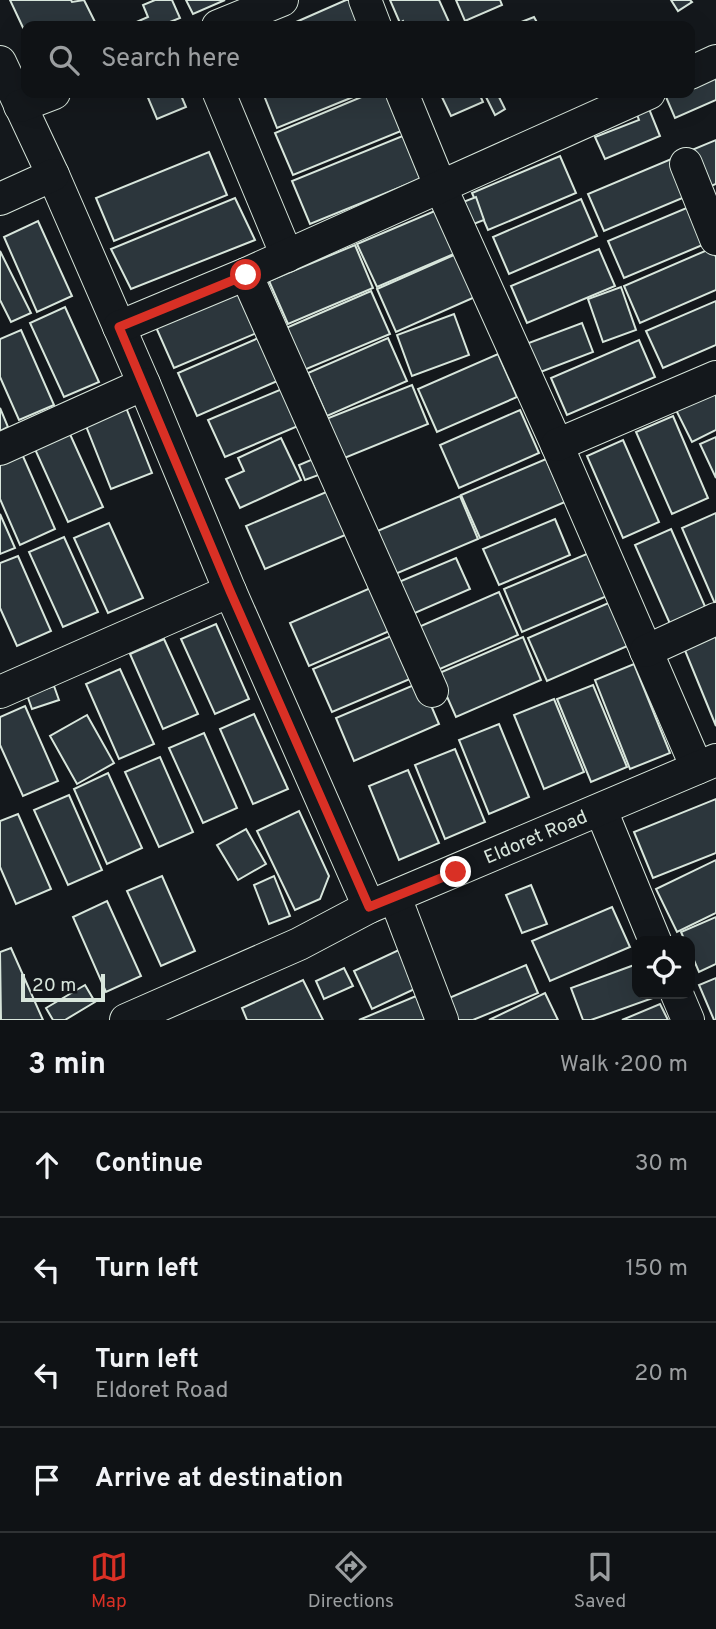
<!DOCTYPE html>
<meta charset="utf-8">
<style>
:root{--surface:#0f1215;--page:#181b1e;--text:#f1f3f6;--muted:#9b9ea0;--line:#2f3234;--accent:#d93025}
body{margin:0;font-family:Overpass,sans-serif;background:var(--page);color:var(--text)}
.controls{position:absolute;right:21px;bottom:21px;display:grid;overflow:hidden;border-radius:14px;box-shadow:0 7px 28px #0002}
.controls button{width:63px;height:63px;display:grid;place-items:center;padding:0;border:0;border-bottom:2px solid var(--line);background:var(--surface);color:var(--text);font:35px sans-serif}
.scale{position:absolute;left:21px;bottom:18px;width:84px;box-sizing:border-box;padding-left:7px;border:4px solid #d8e6dc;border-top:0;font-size:19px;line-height:24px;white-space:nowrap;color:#d8e6dc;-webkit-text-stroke:5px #14181c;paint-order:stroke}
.stop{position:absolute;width:21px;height:21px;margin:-16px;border:5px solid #d93025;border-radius:50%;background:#fff}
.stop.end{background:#d93025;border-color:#fff;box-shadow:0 2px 7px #0008}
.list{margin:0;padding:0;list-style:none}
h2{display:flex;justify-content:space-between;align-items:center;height:91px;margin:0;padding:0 28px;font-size:30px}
h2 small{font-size:23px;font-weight:400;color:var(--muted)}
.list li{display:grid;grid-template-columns:46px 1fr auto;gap:21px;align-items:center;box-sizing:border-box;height:105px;padding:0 28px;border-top:2px solid var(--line)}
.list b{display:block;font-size:26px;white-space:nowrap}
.list p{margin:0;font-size:23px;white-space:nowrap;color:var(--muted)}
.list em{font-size:23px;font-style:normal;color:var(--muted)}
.icon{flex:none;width:38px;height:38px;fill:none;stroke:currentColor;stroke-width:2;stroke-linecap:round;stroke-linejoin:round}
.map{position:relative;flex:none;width:716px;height:1020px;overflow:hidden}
.search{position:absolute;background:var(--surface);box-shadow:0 7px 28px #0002;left:21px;right:21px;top:21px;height:77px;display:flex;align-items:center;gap:18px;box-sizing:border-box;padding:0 24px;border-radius:14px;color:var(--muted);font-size:26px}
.sheet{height:511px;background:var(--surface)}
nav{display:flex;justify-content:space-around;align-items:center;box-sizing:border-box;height:98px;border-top:2px solid var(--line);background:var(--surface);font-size:19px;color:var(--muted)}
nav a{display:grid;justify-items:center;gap:4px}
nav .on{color:var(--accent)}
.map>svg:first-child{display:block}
.building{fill:#2c363c;stroke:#d8e6dc;stroke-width:2}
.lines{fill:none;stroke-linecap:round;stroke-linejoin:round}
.minor-casing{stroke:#d8e6dc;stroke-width:34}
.minor{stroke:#14181c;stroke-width:32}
.route{stroke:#d93025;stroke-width:9}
.labels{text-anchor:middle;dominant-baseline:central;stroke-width:5;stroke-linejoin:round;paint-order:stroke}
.street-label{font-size:19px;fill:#d8e6dc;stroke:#14181c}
</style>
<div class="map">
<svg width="716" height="1020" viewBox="0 0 716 1020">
<rect width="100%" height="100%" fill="#14181c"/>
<!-- building -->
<g class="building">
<polygon points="10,0 71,0 72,2 84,0 97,26 26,26 26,34"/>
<polygon points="155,0 172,0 180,18 160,26 135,26 134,23 148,17 143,5"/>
<polygon points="186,0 225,0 193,14"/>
<polygon points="346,0 356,0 366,26 287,26"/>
<polygon points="390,0 439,0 449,22 439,26 406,26 403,21 400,23"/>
<polygon points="456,0 500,0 502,5 465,21"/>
<polygon points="671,0 690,0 692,2 678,11"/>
<polygon points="534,17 539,26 511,26"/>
<polygon points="716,75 716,100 675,118 666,97 676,93 690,93 690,87"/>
<polygon points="146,93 180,93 186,107 157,119"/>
<polygon points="263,93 363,93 277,128"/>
<polygon points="371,93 391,93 406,129 293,175 275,133"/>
<polygon points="440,93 479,93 483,102 451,116"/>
<polygon points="484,93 497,93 505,109 495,115"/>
<polygon points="645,99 660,136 605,159 595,137 639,120 633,104"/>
<polygon points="405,135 423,178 310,224 292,181"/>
<polygon points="716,140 716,184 703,189 687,152"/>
<polygon points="209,152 227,195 114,241 96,198"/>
<polygon points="560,156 576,193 488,230 472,193"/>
<polygon points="676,157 692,194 604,231 588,194"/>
<polygon points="476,197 484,220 471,225 463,202"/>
<polygon points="235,198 255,240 131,289 111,249"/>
<polygon points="581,199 597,236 509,274 493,237"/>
<polygon points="696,204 712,241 624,278 608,241"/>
<polygon points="437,210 456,253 377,287 357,244"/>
<polygon points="38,221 72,296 37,312 4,237"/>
<polygon points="355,245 373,288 288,324 269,281"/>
<polygon points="712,248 716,257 716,290 640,323 624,286"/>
<polygon points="599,249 615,286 527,323 511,286"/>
<polygon points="0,251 31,313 11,322 0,300"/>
<polygon points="456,254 475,297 396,332 377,289"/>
<polygon points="621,287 636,330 603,342 588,299"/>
<polygon points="240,289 259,332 174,368 155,325"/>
<polygon points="371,291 390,334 304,370 286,328"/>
<polygon points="716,301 716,345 663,368 646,331"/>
<polygon points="65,307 99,382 64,397 30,323"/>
<polygon points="454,314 469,355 412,376 397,335"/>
<polygon points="582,323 593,352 538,373 526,344"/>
<polygon points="21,330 54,405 19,420 0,377 0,339"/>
<polygon points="263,336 282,379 197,416 178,373"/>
<polygon points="388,338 407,381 327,416 308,373"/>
<polygon points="639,340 655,377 567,415 551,378"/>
<polygon points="498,354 517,397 437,432 418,389"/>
<polygon points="412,385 428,424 342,459 326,419"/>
<polygon points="282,389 298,426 225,457 208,420"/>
<polygon points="716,390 716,430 692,442 676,410"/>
<polygon points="125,405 152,473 111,489 84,421"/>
<polygon points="0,408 8,427 0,431"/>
<polygon points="520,410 539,453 459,488 440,445"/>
<polygon points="673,416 708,498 672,514 636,432"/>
<polygon points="69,432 103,507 68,522 34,447"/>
<polygon points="716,437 716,478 700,444"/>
<polygon points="281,438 301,480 240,508 226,479 244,471 238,458"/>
<polygon points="623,440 659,522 623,538 587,456"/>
<polygon points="22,454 55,529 20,545 0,499 0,464"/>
<polygon points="318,457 324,473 305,480 299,465"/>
<polygon points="546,459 565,502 480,538 461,495"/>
<polygon points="331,490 350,533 265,569 246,526"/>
<polygon points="460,496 478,539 393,575 375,532"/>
<polygon points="716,513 716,606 682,528"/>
<polygon points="0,514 15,548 0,554"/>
<polygon points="555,519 570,555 499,585 483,549"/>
<polygon points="109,523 143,598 108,613 74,538"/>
<polygon points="671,529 707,611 671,626 635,545"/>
<polygon points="64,537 98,612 63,627 29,552"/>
<polygon points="589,553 607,596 522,632 504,589"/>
<polygon points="18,556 51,631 17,646 0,608 0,563"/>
<polygon points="456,558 470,589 408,616 394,584"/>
<polygon points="375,586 394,629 309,666 290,623"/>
<polygon points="499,592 518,635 433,672 414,629"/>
<polygon points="613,601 632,644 547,681 528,638"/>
<polygon points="216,624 249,699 215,714 181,639"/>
<polygon points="398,633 417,676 332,712 313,669"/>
<polygon points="716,635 716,726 684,648"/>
<polygon points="523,637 541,680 456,717 437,674"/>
<polygon points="164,639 198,714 163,729 130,654"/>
<polygon points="634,664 670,753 630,769 595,680"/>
<polygon points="120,669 154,744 119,759 86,684"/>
<polygon points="421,682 439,724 354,761 336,718"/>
<polygon points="593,685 627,767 591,782 557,699"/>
<polygon points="54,686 59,700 32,709 27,695"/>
<polygon points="554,699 584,772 544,789 514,715"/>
<polygon points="25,706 58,781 23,796 0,745 0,717"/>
<polygon points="254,714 288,789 253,804 220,729"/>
<polygon points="87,715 114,763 77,784 50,736"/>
<polygon points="499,724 529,797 489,814 459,740"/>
<polygon points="204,733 237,808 203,823 169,748"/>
<polygon points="455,749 485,822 445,839 415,765"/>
<polygon points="160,757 193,832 159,847 125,772"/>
<polygon points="408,770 439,843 399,860 369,786"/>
<polygon points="108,773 142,848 107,864 74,789"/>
<polygon points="69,795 102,870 68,885 34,810"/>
<polygon points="716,799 716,853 653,878 634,832"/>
<polygon points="299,811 329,876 320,899 295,910 257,831"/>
<polygon points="18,814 51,889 16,904 0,867 0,821"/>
<polygon points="246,829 266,864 238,880 217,845"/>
<polygon points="716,860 716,913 677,932 656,889"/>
<polygon points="162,876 195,951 161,966 127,891"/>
<polygon points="274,876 290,916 269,924 254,885"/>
<polygon points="531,885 547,924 522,933 506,895"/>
<polygon points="107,901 141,976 106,992 73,917"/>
<polygon points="612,907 630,947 550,981 532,941"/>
<polygon points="716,917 716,964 699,972 690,951 690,941 685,941 681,932"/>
<polygon points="11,948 43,1020 1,1020 0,952"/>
<polygon points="403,948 421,986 372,1009 354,971"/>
<polygon points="637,964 637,994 651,994 653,998 591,1020 583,1020 571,988"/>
<polygon points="526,965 538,993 473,1020 458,1020 449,998"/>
<polygon points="344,968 353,986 324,999 316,981"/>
<polygon points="716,978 716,1020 714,1020 699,985"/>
<polygon points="303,980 323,1020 247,1020 242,1008"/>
<polygon points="85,985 95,1002 65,1020 53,1020 46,1008"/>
<polygon points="545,993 558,1020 489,1020"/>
<polygon points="416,996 427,1020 359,1020"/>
<polygon points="660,1004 668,1020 622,1020"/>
</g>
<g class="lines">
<!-- minor casing -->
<g class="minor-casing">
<g id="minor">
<polyline points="365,0 375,26"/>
<polyline points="218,26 282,0"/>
<polyline points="0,62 53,175 144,384 230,591 369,907"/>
<polyline points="690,73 716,61"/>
<polyline points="219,93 287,256"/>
<polyline points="402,93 441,188 557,445 697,768"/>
<polyline points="20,106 54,93"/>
<polyline points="686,164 716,239"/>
<polyline points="0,199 53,175"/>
<polyline points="246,274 432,691"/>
<polyline points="119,327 246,274 649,93"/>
<polyline points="557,445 716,377"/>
<polyline points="0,449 144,384"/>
<polyline points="646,651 716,619"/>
<polyline points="0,692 230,591"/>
<polyline points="601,810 655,941"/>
<polyline points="395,897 442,1020"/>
<polyline points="677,994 688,1020"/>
<polyline points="126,1020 299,944 369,907 716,760"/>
</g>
</g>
<!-- minor -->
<use href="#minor" class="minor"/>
</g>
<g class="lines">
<!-- route -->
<polyline class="route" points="246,275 119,327 230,591 369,907 456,872"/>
</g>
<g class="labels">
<!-- street labels -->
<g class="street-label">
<text transform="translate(536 838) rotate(-23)">Eldoret Road</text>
</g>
</g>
</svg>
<div class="controls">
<button><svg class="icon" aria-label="locate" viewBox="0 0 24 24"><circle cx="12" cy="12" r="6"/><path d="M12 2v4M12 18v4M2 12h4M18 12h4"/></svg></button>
</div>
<div class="scale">20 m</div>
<div class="stop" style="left:246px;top:275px"></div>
<div class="stop end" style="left:456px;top:872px"></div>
<div class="search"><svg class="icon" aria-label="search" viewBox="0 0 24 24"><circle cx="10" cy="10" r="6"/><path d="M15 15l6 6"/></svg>Search here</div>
</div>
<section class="sheet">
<h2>3 min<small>Walk · 200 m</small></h2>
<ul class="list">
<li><svg class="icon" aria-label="ahead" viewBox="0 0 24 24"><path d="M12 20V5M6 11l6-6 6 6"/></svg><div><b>Continue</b></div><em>30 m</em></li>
<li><svg class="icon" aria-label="left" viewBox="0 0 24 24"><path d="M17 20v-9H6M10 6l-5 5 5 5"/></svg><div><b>Turn left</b></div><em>150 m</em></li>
<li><svg class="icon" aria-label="left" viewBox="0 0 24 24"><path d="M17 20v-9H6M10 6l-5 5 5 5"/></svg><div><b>Turn left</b><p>Eldoret Road</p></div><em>20 m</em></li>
<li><svg class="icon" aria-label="arrive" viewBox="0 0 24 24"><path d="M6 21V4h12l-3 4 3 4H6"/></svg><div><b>Arrive at destination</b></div></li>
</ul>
</section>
<nav>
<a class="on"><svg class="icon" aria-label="map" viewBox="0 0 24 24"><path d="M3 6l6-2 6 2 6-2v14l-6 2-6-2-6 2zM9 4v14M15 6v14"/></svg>Map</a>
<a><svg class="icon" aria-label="directions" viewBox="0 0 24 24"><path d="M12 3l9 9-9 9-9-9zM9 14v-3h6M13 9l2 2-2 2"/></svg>Directions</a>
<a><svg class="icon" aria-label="saved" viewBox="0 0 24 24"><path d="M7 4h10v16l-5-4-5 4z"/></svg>Saved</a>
</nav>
